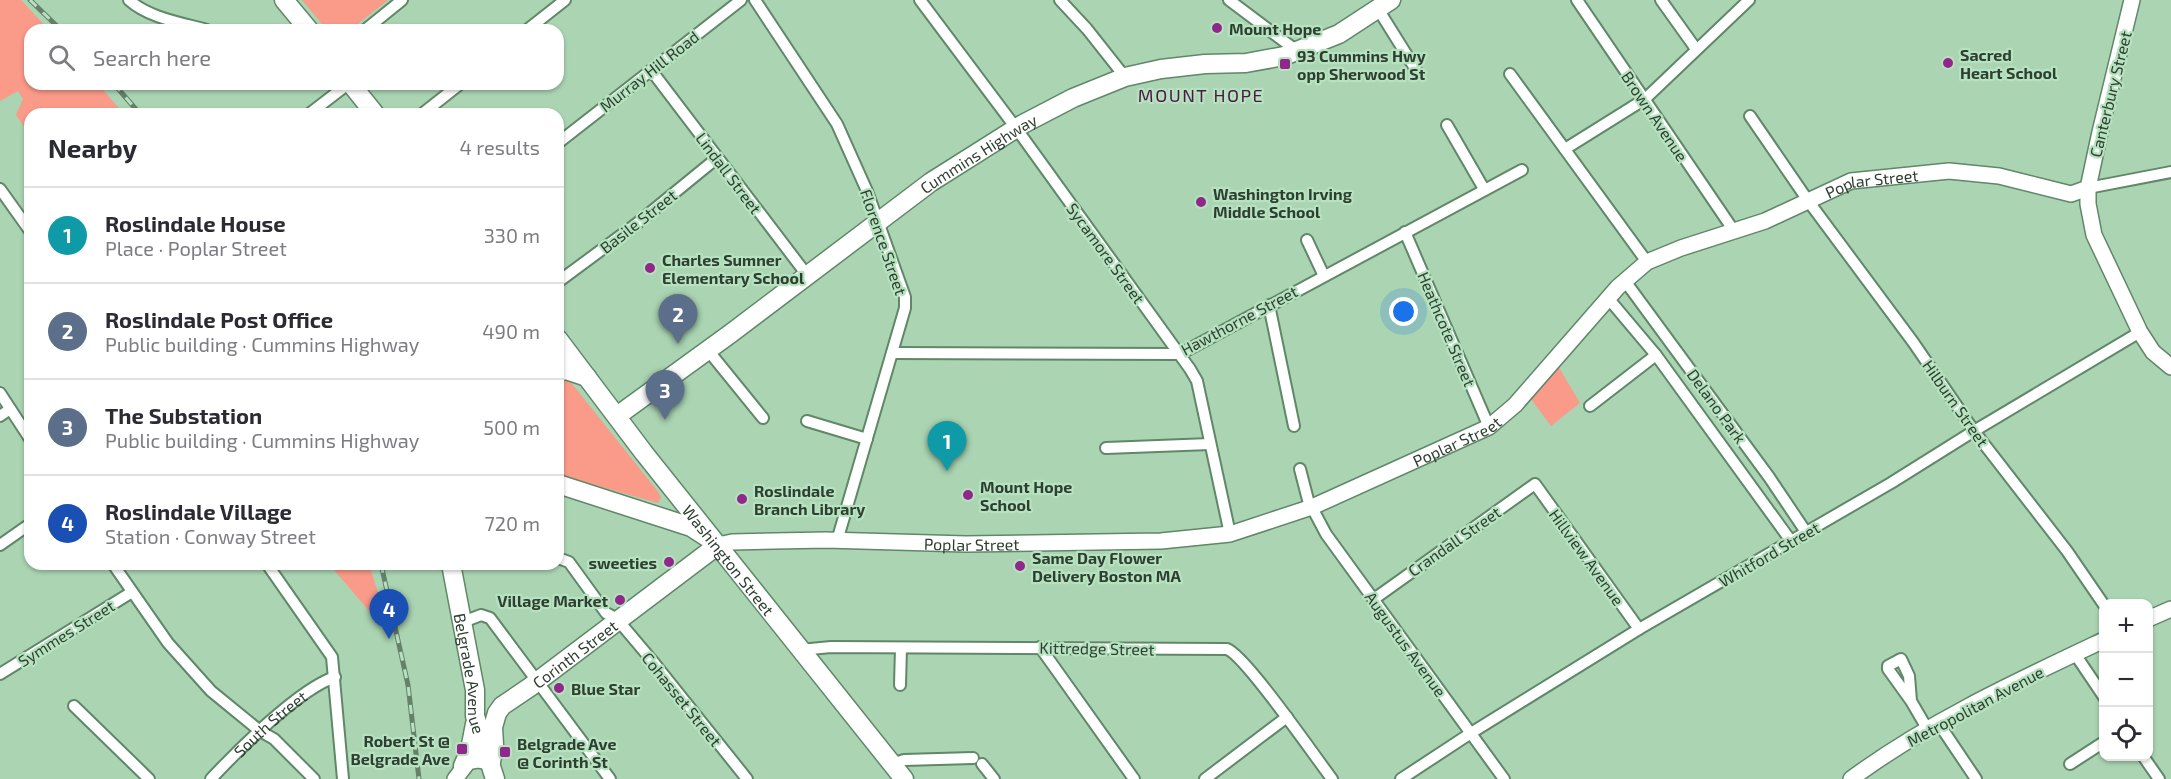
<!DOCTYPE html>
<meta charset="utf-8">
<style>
:root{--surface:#fff;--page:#f7f7f7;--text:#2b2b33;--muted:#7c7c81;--line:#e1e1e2;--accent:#91278a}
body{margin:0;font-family:"Exo 2",sans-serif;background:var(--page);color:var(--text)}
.controls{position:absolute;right:18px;bottom:18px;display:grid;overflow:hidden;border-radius:12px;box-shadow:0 2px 4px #0004}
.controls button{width:54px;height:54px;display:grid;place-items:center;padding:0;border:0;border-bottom:2px solid var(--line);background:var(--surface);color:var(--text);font:30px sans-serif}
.you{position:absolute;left:1404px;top:312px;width:21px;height:21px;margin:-15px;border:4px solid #fff;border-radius:50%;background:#1a73e8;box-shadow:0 0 0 9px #1a73e833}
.badge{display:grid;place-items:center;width:39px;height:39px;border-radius:50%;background:var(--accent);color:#fff;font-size:20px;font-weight:700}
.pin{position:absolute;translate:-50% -50px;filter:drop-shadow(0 2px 3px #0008)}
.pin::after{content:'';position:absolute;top:32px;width:21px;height:18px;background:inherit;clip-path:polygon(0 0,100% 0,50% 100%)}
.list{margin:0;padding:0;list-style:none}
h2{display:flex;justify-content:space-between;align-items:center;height:78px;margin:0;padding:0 24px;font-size:26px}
h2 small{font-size:20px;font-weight:400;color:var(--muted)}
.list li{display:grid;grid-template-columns:39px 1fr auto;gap:18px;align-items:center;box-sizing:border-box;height:96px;padding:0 24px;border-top:2px solid var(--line)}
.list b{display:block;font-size:22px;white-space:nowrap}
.list p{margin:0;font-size:20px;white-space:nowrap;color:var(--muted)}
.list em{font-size:20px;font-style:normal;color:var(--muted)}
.icon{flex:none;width:33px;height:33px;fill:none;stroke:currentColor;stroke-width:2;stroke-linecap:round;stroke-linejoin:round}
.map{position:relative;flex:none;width:2171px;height:779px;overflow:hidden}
.search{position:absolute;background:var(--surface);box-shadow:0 2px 4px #0004;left:24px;top:24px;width:540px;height:66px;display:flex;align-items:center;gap:15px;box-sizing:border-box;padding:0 21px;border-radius:18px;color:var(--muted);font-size:22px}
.panel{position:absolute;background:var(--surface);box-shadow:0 2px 4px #0004;left:24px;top:108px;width:540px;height:462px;border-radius:18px}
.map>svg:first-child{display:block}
.green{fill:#fa9a89}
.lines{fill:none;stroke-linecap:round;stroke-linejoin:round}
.street-casing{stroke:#5f8768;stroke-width:14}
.secondary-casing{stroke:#5f8768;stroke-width:18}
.primary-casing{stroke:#5f8768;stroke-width:21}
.street{stroke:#fff;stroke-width:10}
.secondary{stroke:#fff;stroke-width:15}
.primary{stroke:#fff;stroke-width:18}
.rail-casing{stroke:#65816a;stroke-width:5}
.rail{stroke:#b6e2bf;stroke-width:3;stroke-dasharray:9;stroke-linecap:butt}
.poi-dot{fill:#91278a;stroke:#b6e2bf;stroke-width:2}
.labels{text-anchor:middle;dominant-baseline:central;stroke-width:4.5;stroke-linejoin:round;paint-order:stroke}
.poi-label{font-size:16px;font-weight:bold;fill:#2e3f31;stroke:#b6e2bf;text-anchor:start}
.street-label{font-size:16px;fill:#2e3f31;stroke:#b6e2bf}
.neighbourhood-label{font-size:18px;letter-spacing:1.5px;fill:#4b1947;stroke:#b6e2bf}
</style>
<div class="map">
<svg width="2171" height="779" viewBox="0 0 2171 779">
<rect width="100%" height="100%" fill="#aad4b2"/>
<!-- green -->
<g class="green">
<polygon points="0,0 21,0 49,30 30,30 30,84 98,84 124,114 30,114 30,135 16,115 23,99 18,91 0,101"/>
<polygon points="302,0 388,0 350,30 327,30"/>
<polygon points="1558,366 1580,403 1551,426 1531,399"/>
<polygon points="569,380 659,493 661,498 658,503 566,477 558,468 558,387 561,381"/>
<polygon points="329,564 369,564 385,616 376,619"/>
</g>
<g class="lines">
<!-- street casing -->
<g class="street-casing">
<g id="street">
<path d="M 129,0 C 149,18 182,23 207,30"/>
<polyline points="755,0 837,124 867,191 905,297 905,308 837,541"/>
<polyline points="920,0 1016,128 1190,369 1197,381 1230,534"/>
<polyline points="1060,0 1087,29 1125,77"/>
<polyline points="1229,0 1297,51"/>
<polyline points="1577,0 1734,231"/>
<polyline points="1661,0 1696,49"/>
<polyline points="1378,9 1418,73"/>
<polyline points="365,30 402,0"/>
<polyline points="527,30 565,0"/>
<polyline points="651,70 807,275"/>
<polyline points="1510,74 1647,262"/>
<polyline points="309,114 348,84"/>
<polyline points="422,114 460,84"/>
<polyline points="1750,116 1809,202 1913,342 1974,431 2067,551 2104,605"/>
<polyline points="1447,125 1484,189"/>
<polyline points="558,143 741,0"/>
<polyline points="1565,149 1645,99 1749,0"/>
<polyline points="2088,188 2171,172"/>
<polyline points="0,189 30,231"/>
<polyline points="1405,232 1489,427"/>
<polyline points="1307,240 1324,276"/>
<polyline points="1625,281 1769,477 1806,532"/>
<polyline points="558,282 635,225 717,158"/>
<polyline points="1608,298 1656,355 1791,541"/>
<polyline points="1269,305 1294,426"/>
<polyline points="707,349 763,418"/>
<polyline points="892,353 1180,354 1522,170"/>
<polyline points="0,393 30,439"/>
<polyline points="1590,406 1656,355"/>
<polyline points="0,416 10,409"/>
<polyline points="807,421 867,439"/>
<polyline points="1106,448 1210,444"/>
<polyline points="1300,469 1308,500 1326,534 1504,779"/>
<polyline points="0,545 30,524"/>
<polyline points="558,558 569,562 606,613 617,619 655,664 747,779"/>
<polyline points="113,564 168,643 211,691 260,731 274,739 314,779"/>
<polyline points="267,564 332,657 343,779"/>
<polyline points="1374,599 1535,484 1639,629"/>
<polyline points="463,622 481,615 490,618 610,779"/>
<polyline points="1040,647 1134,779"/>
<path d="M 800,650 L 831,647 L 1227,649 C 1245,655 1316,758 1332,779"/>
<polyline points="2075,654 2104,697"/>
<polyline points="0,674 132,592"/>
<polyline points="900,685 901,648"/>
<polyline points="1911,701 1909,676 1901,659 1888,666 1888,669 1911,701 1928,730"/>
<polyline points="74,706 149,779"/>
<polyline points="1939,724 1976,779"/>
<polyline points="2143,756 2159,779"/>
<polyline points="892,764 904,760 973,758"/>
<polyline points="982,764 994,779"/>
<polyline points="2070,764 2104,742"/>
<path id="s1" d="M 211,779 C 238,750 299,689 335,677"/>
<polyline points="1205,779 1287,717"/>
<polyline points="1401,779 1471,733 1639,629 1891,483 1974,431 2140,332"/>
</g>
</g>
<!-- secondary casing -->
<g class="secondary-casing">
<g id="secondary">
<polyline points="2132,0 2100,132 2088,188 2088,204 2094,235 2140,332 2153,352 2171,367"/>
<path id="s2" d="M 718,545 L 732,542 L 826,540 L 966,544 L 1161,541 L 1230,534 L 1312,507 L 1489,427 L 1515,405 L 1618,287 L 1647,262 L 1681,248 L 1765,221 L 1851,181 L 1949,171 L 1999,176 L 2071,194 L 2088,188"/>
<polyline points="2148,619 2171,609"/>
<polyline points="455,779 468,762 478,760 491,762"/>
<path d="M 1851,779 C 1928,722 2017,681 2104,640"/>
</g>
</g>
<!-- primary casing -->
<g class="primary-casing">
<g id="primary">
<polyline points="284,0 309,30"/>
<polyline points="351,84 375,114"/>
<path id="s3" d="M 558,339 L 644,453 L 904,779"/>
<polyline points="558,372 566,370 587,377"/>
<path id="s4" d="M 617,416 L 730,334 L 931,182 L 1023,124 L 1073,98 L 1125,77 L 1161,69 L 1205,64 L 1246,63 L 1284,56 L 1339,34 L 1391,0"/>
<polyline points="558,484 691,527 708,538"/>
<path id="s5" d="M 451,564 L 475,690 L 475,716 L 495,779"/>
<path id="s6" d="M 491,762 L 494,745 L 493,727 L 497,713 L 502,706 L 530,687 L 718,545"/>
<polyline points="463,766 470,750 475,724"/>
</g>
</g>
<!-- street -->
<use href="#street" class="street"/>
<!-- secondary -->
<use href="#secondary" class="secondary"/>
<!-- primary -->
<use href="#primary" class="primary"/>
<!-- rail casing -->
<g class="rail-casing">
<g id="rail">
<polyline points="30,0 61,30"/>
<polyline points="114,84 140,114"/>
<polyline points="381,564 408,685 419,779"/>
</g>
</g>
<!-- rail -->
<use href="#rail" class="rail"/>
</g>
<!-- markers -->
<g class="poi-dot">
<circle cx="1217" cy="28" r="6"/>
<circle cx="1948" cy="63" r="6"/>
<rect x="1279" y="58" width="12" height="12" rx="3"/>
<circle cx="1201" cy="202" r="6"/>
<circle cx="650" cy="268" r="6"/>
<circle cx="968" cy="495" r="6"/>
<circle cx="742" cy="499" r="6"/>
<circle cx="669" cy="562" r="6"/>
<circle cx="1020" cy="566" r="6"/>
<circle cx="620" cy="600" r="6"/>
<circle cx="559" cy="688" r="6"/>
<rect x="456" y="743" width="12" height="12" rx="3"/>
<rect x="499" y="746" width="12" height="12" rx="3"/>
</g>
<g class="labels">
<!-- poi labels -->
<g class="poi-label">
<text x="1229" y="28">Mount Hope</text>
<text x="1960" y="54">Sacred<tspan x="1960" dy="18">Heart School</tspan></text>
<text x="1297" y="55">93 Cummins Hwy<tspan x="1297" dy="18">opp Sherwood St</tspan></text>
<text x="1213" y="193">Washington Irving<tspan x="1213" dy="18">Middle School</tspan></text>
<text x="662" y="259">Charles Sumner<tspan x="662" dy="18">Elementary School</tspan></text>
<text x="980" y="486">Mount Hope<tspan x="980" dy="18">School</tspan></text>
<text x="754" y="490">Roslindale<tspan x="754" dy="18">Branch Library</tspan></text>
<text x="1032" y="557">Same Day Flower<tspan x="1032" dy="18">Delivery Boston MA</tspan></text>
<text x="657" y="562" text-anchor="end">sweeties</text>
<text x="608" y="600" text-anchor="end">Village Market</text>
<text x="571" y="688">Blue Star</text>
<text x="450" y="740" text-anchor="end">Robert St @<tspan x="450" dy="18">Belgrade Ave</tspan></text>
<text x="517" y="743">Belgrade Ave<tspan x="517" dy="18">@ Corinth St</tspan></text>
</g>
<!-- street labels -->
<g class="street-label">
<text transform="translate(649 71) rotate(-38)">Murray Hill Road</text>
<text transform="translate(2110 94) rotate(-76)">Canterbury Street</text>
<text transform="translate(1655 116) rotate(56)">Brown Avenue</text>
<text stroke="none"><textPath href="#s4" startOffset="447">Cummins Highway</textPath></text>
<text transform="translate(729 173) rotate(53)">Lindall Street</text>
<text stroke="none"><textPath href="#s2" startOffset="1262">Poplar Street</textPath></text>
<text transform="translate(638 221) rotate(-38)">Basile Street</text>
<text transform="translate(884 242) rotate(71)">Florence Street</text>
<text transform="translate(1106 253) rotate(54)">Sycamore Street</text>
<text transform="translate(1239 320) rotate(-28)">Hawthorne Street</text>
<text transform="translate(1447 329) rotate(67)">Heathcote Street</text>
<text transform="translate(1956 403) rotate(55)">Hilburn Street</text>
<text transform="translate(1717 406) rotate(54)">Delano Park</text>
<text stroke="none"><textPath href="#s2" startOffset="758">Poplar Street</textPath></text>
<text transform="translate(1454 541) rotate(-35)">Crandall Street</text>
<text stroke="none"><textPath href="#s2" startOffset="254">Poplar Street</textPath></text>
<text transform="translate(1769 554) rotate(-30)">Whitford Street</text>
<text transform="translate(1587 557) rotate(54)">Hillview Avenue</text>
<text stroke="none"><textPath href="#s3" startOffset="279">Washington Street</textPath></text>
<text transform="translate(66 633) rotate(-32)">Symmes Street</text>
<text transform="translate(1406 644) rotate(54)">Augustus Avenue</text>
<text transform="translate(1097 648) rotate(1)">Kittredge Street</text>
<text stroke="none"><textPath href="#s6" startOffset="148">Corinth Street</textPath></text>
<text stroke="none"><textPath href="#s5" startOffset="111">Belgrade Avenue</textPath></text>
<text transform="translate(682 699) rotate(51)">Cohasset Street</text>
<text transform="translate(1975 706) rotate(-28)">Metropolitan Avenue</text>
<text stroke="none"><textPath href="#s1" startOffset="81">South Street</textPath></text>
</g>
<!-- neighbourhood labels -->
<g class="neighbourhood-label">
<text x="1201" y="95">MOUNT HOPE</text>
</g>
</g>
</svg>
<div class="controls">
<button>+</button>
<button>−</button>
<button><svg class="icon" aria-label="locate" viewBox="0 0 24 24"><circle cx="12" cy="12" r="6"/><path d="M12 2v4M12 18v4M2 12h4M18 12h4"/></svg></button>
</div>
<div class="you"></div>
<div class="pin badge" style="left:947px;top:471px;background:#0f9aa8">1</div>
<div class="pin badge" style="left:678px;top:344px;background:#5c6f8a">2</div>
<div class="pin badge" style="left:665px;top:420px;background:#5c6f8a">3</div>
<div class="pin badge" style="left:389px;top:639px;background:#1a4fb4">4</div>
<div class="search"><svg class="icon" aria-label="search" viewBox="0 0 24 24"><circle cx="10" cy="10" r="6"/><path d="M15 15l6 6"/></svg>Search here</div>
<section class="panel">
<h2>Nearby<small>4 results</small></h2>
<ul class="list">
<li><span class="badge" style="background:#0f9aa8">1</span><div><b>Roslindale House</b><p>Place · Poplar Street</p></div><em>330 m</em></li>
<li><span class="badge" style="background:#5c6f8a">2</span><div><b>Roslindale Post Office</b><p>Public building · Cummins Highway</p></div><em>490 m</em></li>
<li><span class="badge" style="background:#5c6f8a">3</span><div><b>The Substation</b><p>Public building · Cummins Highway</p></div><em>500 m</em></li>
<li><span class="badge" style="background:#1a4fb4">4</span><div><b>Roslindale Village</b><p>Station · Conway Street</p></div><em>720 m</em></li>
</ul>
</section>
</div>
